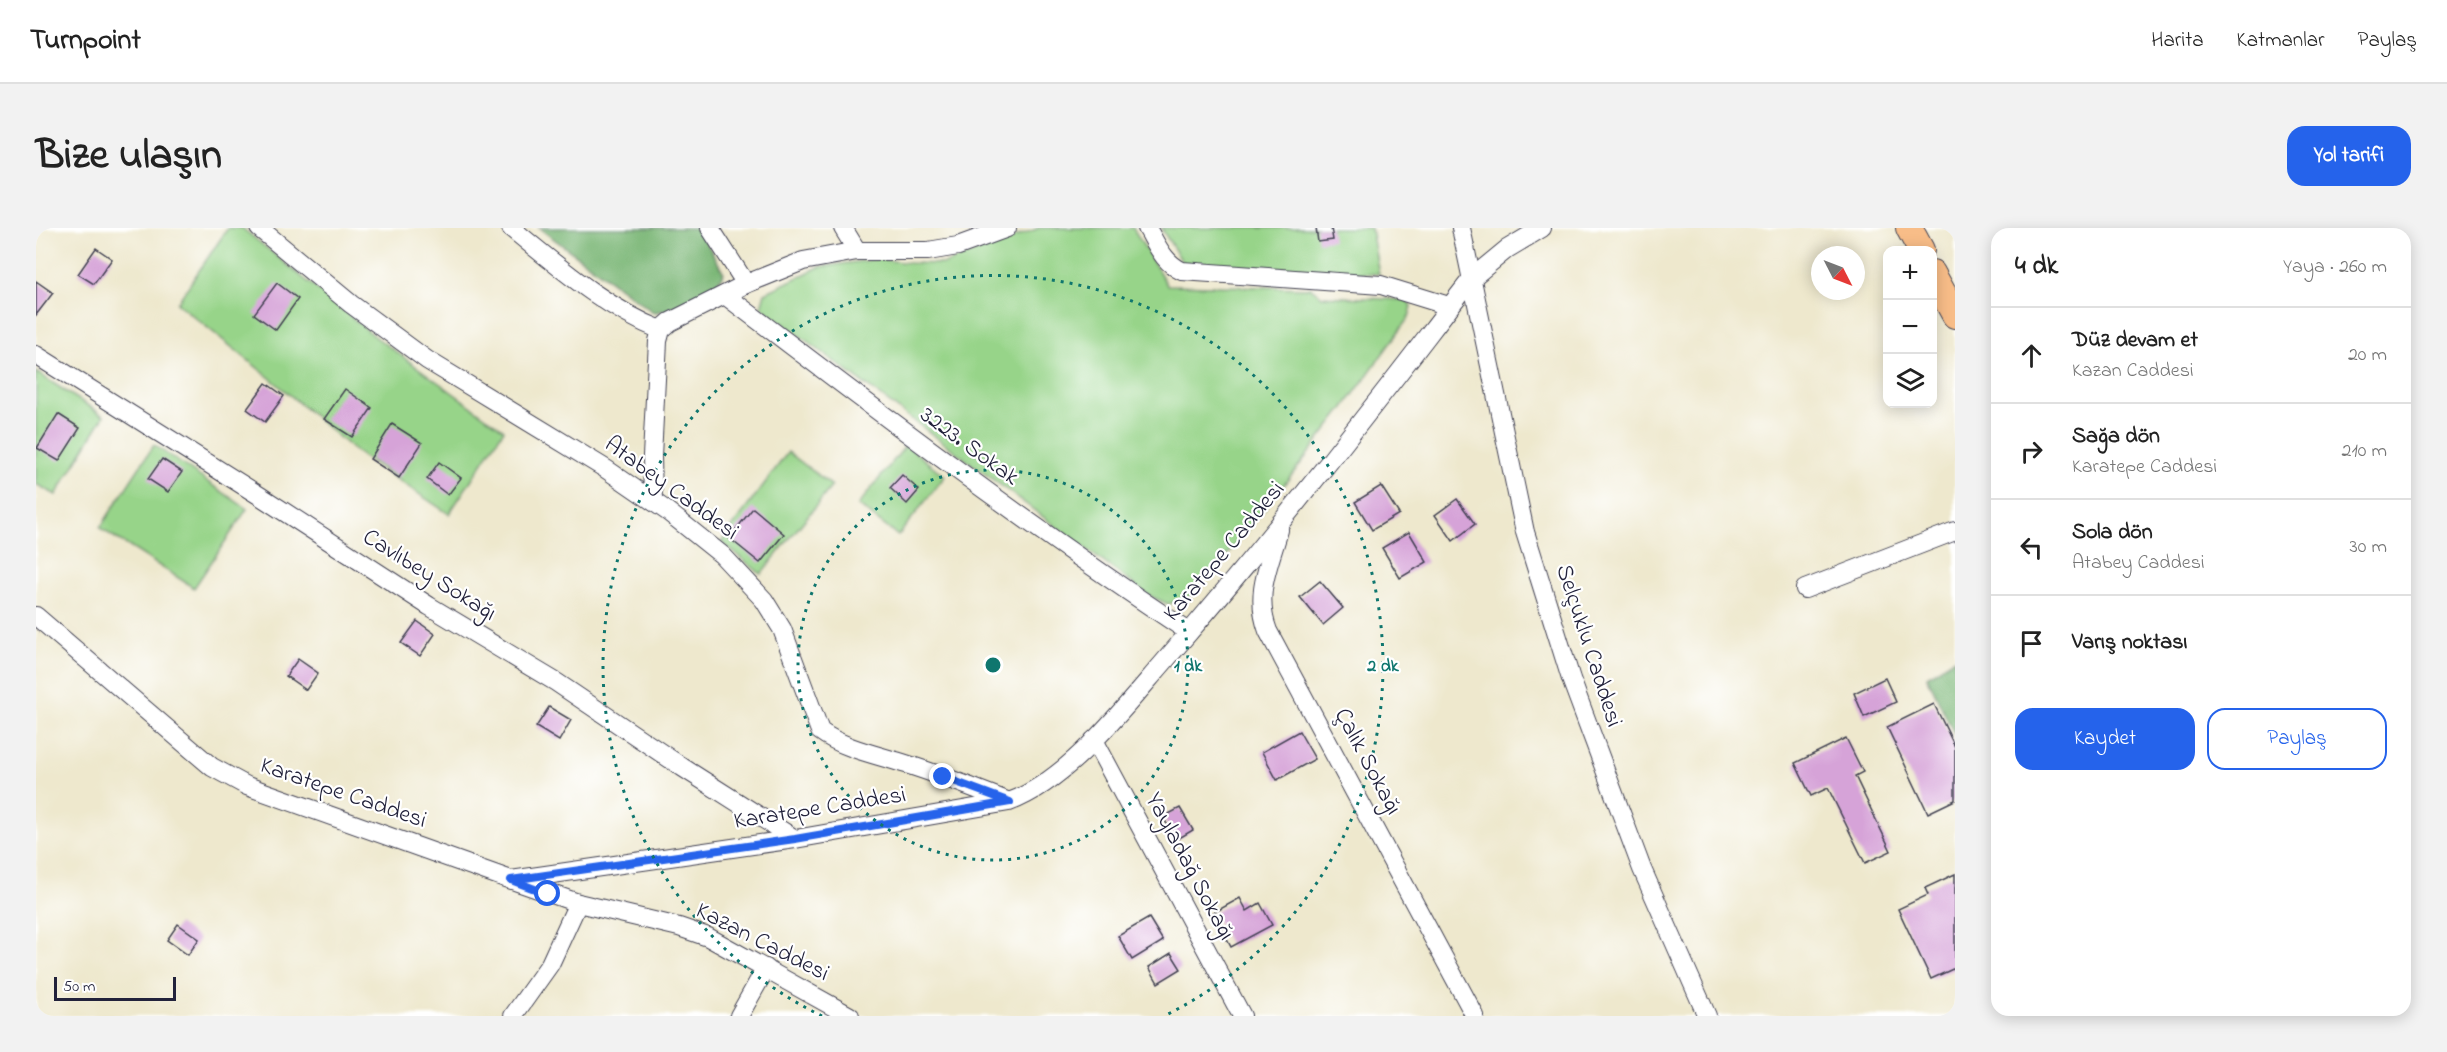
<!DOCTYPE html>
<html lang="tr">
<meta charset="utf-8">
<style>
:root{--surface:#fff;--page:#f2f2f2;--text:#222;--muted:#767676;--line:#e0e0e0;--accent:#2563eb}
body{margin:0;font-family:"Indie Flower",sans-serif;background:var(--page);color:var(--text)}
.controls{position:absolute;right:18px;top:18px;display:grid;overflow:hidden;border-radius:12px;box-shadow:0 3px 15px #0003}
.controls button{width:54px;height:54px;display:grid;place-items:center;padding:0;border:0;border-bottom:2px solid var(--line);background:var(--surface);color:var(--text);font:30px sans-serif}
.compass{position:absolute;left:1775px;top:18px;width:54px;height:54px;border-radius:50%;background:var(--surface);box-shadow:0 3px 15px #0003;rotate:132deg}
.scale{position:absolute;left:18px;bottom:15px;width:122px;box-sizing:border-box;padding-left:6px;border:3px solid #22223b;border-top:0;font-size:16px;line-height:21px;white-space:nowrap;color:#22223b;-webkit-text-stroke:4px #fff;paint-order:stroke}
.stop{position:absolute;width:18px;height:18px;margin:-14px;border:4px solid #2563eb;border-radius:50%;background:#fff}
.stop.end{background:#2563eb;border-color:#fff;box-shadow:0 2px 6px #0008}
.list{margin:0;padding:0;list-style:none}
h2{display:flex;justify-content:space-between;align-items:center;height:78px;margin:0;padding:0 24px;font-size:26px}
h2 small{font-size:20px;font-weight:400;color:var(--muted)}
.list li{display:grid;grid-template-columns:39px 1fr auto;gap:18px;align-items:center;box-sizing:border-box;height:96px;padding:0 24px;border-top:2px solid var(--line)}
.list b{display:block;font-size:22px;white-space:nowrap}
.list p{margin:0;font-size:20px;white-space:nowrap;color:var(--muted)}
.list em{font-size:20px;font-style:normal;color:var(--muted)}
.actions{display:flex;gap:12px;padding:18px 24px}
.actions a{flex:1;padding:14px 0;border:2px solid var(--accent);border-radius:18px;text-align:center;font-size:21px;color:var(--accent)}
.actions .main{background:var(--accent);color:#fff}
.icon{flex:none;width:33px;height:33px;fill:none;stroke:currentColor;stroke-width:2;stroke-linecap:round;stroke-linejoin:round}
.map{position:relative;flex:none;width:1919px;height:788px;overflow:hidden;border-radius:18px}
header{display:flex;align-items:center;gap:36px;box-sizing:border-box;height:84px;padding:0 30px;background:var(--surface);border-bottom:2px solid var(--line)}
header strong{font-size:28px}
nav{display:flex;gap:33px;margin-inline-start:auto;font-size:21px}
.intro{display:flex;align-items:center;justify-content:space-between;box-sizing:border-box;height:144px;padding:0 36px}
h1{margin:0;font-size:42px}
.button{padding:15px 27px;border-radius:18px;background:var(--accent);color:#fff;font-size:21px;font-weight:700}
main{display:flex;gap:36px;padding:0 36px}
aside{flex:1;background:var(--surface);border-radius:18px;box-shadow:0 3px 15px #0003}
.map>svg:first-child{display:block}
.green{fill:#97d489;stroke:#5c7b62;stroke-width:1.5}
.forest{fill:#79b675;stroke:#4e6c58;stroke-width:1.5}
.building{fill:#d6a3d8}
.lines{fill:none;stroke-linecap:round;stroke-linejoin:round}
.minor-casing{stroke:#414051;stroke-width:20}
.highway-casing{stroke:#414051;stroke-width:28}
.minor{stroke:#fff;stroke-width:18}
.highway{stroke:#f8bd88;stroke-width:26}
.route{stroke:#2563eb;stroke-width:8}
.ring{fill:none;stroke:#0f766e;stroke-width:3;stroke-dasharray:3 6}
.labels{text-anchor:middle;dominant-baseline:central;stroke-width:4.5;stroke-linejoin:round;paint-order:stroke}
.street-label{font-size:24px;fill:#22223b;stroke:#fff}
.centre{fill:#0f766e;stroke:#fff;stroke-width:3}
.ring-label{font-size:18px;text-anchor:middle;font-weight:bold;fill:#0f766e;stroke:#fff;stroke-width:4.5;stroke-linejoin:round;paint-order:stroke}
</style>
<header>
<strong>Turnpoint</strong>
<nav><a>Harita</a><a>Katmanlar</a><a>Paylaş</a></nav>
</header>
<div class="intro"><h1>Bize ulaşın</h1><a class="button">Yol tarifi</a></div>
<main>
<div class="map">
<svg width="1919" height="788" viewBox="0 0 1919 788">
<rect width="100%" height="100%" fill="#fff"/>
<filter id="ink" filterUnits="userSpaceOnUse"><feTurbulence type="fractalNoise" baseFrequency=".0167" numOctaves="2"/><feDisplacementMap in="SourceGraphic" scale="12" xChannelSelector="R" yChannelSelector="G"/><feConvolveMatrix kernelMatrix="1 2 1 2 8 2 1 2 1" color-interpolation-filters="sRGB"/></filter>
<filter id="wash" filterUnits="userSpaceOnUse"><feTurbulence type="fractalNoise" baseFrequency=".008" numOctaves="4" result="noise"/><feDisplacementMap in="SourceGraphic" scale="24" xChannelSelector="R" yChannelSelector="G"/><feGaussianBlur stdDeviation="1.35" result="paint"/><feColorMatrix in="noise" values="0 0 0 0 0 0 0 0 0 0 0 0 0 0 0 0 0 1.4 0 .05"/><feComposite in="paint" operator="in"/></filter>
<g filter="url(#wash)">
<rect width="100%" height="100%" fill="#eee8cd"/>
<!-- green -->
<g class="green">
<polygon points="192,0 206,0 341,110 468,202 413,286 320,224 234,150 141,75"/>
<polygon points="1003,0 1097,0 1131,57 1275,60 1286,68 1370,72 1376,78 1373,89 1307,181 1247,258 1189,329 1149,372 1132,376 1112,367 725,79 729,65 783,39 842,31 873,35 908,36"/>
<polygon points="1125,0 1335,0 1343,46 1148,37"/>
<polygon points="0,144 68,188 20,267 0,256"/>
<polygon points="118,217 211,281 158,360 64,300"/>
<polygon points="870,217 909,248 862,308 822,277"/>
<polygon points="752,224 796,258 725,346 685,314"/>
</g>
<!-- forest -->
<g class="forest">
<path d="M 503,0 L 662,0 L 688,45 C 685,49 682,54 679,57 C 667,67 632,84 617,84 Z"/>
<polygon points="1919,430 1919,508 1891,448"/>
</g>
<g id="blocks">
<!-- building -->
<g class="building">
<polygon points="1280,0 1295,0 1297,12 1282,14"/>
<polygon points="60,20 76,31 58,56 42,46"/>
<polygon points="0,53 17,65 0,87"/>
<polygon points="241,55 262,71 240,102 218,86"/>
<polygon points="230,155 248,168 229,194 211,181"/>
<polygon points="309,161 336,180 316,209 288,191"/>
<polygon points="22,186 44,200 23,233 1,220"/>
<polygon points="356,196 386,215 363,250 334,231"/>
<polygon points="126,231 146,244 132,264 112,251"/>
<polygon points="403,234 425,250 412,267 391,251"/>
<polygon points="866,247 883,262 871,276 854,260"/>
<polygon points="1345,258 1363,286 1336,302 1319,274"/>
<polygon points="1421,271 1439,296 1417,313 1399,287"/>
<polygon points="717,280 748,306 724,335 693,310"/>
<polygon points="1373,304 1391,334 1364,350 1346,320"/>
<polygon points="1284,353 1307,380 1287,397 1264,369"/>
<polygon points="381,393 399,406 384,428 365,415"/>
<polygon points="262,431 282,445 270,462 250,448"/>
<polygon points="1849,450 1860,474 1828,489 1818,465"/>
<polygon points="1898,476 1919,519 1919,572 1892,585 1851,499"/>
<polygon points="513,479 535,492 523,513 500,499"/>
<polygon points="1263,503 1279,531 1241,552 1226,524"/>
<polygon points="1810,510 1827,544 1819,548 1855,623 1829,635 1792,560 1775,568 1759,535"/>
<polygon points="1144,580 1157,602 1140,612 1127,589"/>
<polygon points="1919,646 1919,740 1895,751 1862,681 1892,667 1889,660"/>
<polygon points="1204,670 1211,683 1224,675 1236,697 1195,719 1177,685"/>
<polygon points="1113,690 1127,713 1096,732 1082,708"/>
<polygon points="142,696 163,711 152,727 131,712"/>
<polygon points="1135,725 1145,741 1122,755 1113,739"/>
</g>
</g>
</g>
<g filter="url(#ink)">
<use href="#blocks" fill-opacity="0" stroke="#414051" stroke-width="1.5"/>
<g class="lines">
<!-- minor casing -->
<g class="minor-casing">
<g id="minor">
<path d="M 223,0 L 315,76 L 391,132 L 570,241 L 631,283 L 686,327 L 728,372 L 746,401 L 784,503 C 808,521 842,527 870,536 C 905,547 938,560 971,573"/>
<path d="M 475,0 C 522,38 569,80 625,102"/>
<polyline points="674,0 710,56"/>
<polyline points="807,0 821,23"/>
<path d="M 1111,0 C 1121,17 1128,35 1146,43 L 1345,57 L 1413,78"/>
<polyline points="1425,0 1489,304 1535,451 1606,641 1671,788"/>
<path d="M 689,67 C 841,183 994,299 1153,404"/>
<polyline points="0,127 224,268 393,378 520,454 646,539 759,611"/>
<polyline points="617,273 616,228 622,113 625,102 634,94 710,56 767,33 821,23 892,23 922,18 971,0"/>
<path d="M 1243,302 C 1233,338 1218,366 1232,403 L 1439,788"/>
<polyline points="1769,361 1919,303"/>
<path d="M 0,388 L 176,539 L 211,558 L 475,652 L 759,611 L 973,574 C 1031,553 1087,481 1127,435 C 1203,347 1277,256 1348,164 C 1378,126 1407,87 1437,49 L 1471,21 L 1506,0"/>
<polyline points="1058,512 1206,788"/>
<polyline points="479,653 542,675 643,699 672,709 814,788"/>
<polyline points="477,788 514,736 542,675"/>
<polyline points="703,788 730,740"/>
</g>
</g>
<!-- highway casing -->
<g class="highway-casing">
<g id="highway">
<polyline points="1873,0 1885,22"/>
<polyline points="1896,45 1919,87"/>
</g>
</g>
<!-- minor -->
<use href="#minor" class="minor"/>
<!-- highway -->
<use href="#highway" class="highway"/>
</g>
</g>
<g class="lines" filter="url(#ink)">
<!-- route -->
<polyline class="route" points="512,666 475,652 759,611 974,574 907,549"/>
</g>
<!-- distance rings -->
<g class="ring">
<circle cx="957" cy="437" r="195"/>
<path d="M786 788A390 390 0 1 1 1128 788"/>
</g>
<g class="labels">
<!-- street labels -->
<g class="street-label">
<text transform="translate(933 219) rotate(36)">3223. Sokak</text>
<text transform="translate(635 261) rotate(36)">Atabey Caddesi</text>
<text transform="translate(1189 324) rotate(-50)">Karatepe Caddesi</text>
<text transform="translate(393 348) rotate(32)">Cavlıbey Sokağı</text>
<text transform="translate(1552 418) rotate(72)">Selçuklu Caddesi</text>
<text transform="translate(1331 534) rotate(62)">Çalık Sokağı</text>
<text transform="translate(307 566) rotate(19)">Karatepe Caddesi</text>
<text transform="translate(784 581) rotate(-9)">Karatepe Caddesi</text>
<text transform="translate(1153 639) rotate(62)">Yayladağ Sokağı</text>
<text transform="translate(726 715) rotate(27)">Kazan Caddesi</text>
</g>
</g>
<circle cx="957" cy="437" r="9" class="centre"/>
<g class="ring-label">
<text x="1152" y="443">1 dk</text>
<text x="1347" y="443">2 dk</text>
</g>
</svg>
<div class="controls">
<button>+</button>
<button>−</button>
<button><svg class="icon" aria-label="layers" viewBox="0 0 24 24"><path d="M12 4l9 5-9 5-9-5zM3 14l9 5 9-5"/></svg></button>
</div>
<svg class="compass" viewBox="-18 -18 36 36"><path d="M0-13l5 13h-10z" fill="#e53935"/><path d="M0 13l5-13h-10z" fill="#767676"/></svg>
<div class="scale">50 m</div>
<div class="stop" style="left:512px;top:666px"></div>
<div class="stop end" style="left:907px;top:549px"></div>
</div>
<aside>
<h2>4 dk<small>Yaya · 260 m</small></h2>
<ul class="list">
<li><svg class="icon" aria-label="ahead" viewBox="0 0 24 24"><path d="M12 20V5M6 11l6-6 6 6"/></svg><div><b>Düz devam et</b><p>Kazan Caddesi</p></div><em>20 m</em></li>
<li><svg class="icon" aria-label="right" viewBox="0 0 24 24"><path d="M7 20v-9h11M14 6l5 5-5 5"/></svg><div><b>Sağa dön</b><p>Karatepe Caddesi</p></div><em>210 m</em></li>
<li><svg class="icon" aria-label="left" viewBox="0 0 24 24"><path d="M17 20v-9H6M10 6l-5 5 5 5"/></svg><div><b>Sola dön</b><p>Atabey Caddesi</p></div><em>30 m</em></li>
<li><svg class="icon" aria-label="arrive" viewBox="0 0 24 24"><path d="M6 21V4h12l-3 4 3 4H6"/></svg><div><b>Varış noktası</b></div></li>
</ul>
<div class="actions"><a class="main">Kaydet</a><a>Paylaş</a></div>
</aside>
</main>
